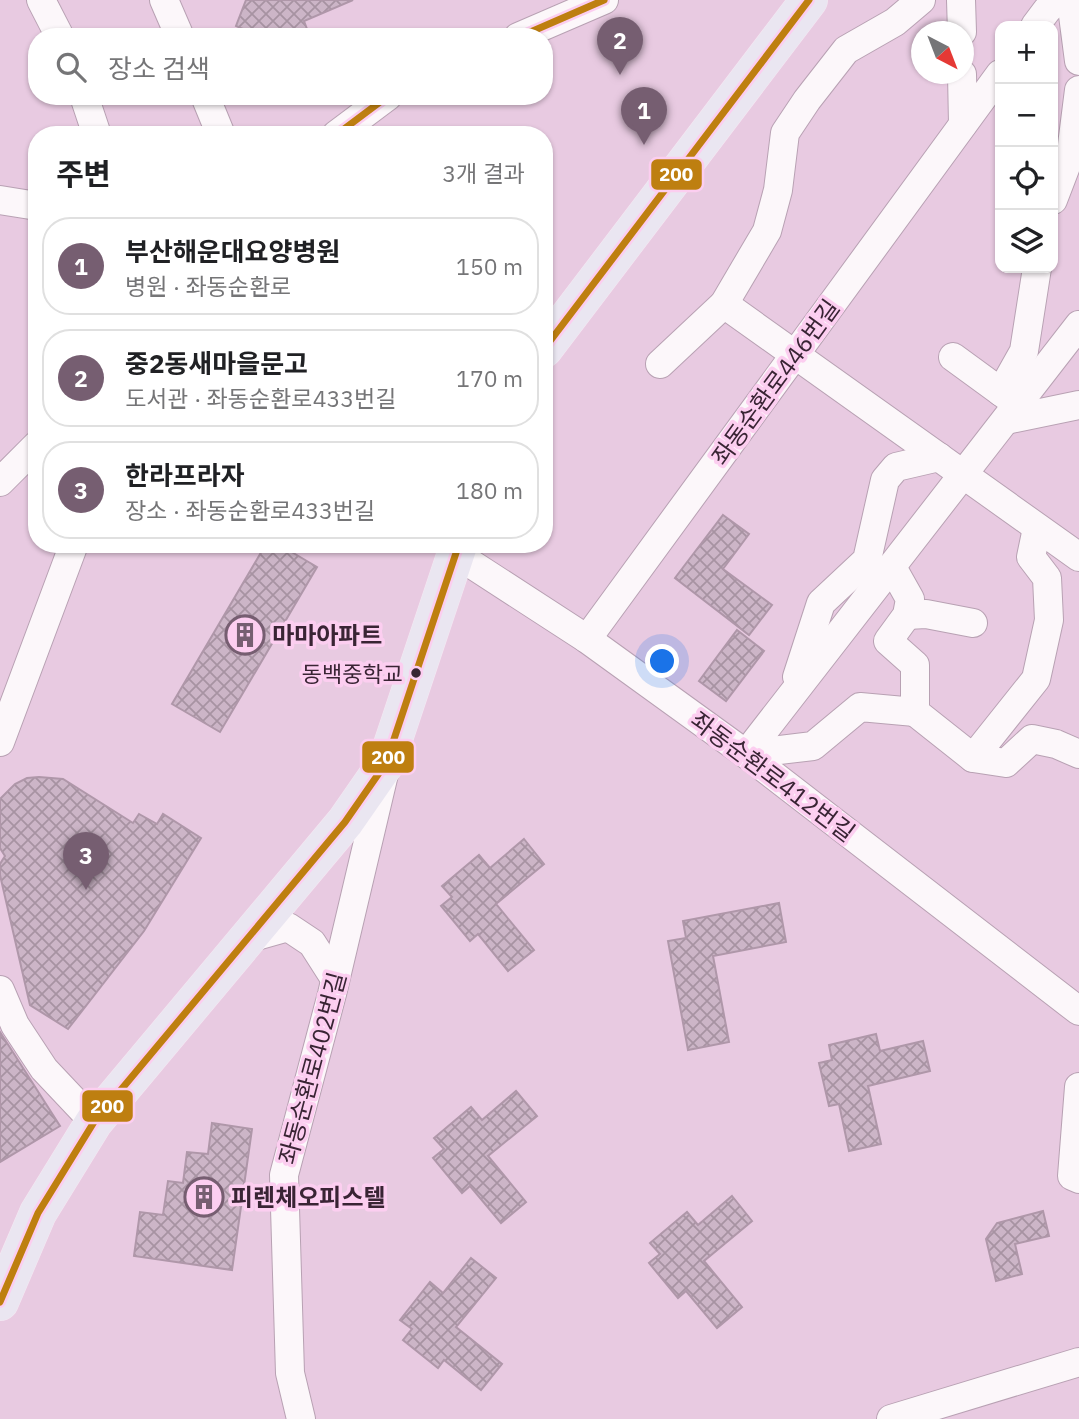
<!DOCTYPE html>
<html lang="ko">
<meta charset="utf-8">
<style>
:root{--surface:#fff;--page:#f6f6f6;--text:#202124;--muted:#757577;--line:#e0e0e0;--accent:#765e71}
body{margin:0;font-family:"IBM Plex Sans","Noto Sans KR",sans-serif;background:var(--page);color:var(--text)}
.controls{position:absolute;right:21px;top:21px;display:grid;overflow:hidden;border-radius:14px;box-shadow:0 2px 5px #0004}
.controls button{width:63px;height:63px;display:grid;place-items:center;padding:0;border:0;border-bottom:2px solid var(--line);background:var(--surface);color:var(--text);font:35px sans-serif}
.compass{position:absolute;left:911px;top:21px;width:63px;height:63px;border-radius:50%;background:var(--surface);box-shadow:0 2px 5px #0004;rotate:138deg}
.you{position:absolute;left:663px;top:662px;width:24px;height:24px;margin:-18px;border:5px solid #fff;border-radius:50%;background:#1a73e8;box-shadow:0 0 0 10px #1a73e833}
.badge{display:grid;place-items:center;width:46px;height:46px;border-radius:50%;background:var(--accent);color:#fff;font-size:23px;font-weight:700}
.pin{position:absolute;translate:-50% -58px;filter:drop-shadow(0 2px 4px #0008)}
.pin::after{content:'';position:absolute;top:37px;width:24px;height:21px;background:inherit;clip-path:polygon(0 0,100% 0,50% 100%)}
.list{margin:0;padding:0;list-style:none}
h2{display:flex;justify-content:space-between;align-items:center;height:91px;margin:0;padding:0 28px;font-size:30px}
h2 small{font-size:23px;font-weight:400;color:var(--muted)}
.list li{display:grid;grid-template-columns:46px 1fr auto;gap:21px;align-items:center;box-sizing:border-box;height:98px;margin:0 14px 14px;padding:0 14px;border:2px solid var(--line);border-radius:28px}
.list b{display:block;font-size:26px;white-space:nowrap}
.list p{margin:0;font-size:23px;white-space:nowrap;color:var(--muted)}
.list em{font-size:23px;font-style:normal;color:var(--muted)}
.icon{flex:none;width:38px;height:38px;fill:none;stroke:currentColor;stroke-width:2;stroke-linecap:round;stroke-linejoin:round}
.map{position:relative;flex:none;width:1079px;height:1419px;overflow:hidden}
.search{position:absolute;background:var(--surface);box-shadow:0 2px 5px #0004;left:28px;top:28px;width:525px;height:77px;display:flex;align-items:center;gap:18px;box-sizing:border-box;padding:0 24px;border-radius:28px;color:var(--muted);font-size:26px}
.panel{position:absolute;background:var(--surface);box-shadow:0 2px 5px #0004;left:28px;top:126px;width:525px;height:427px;border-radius:28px}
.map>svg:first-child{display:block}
.building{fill:url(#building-cross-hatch);stroke:#af97a9;stroke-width:2}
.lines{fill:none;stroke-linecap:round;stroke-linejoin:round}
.minor-casing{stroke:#b8a1b3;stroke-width:30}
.major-casing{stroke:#f5e7f2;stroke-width:38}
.minor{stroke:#fcf7fa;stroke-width:28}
.major{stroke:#eae6f1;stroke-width:37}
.bus-1-casing{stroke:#fccef0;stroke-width:12}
.bus-1{stroke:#be7f10;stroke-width:7}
.bus-dot{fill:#392434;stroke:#fccef0;stroke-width:2.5}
.labels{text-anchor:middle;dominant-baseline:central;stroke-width:7;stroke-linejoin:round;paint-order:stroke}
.bus-label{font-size:22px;fill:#392434;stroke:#fccef0;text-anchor:end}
.street-label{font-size:24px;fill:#392434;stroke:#fccef0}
.poi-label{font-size:24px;font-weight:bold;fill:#392434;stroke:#fccef0;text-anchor:start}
.line-badge{stroke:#fccef0;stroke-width:2.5}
.badge-label{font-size:19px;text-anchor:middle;font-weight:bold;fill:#fff}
</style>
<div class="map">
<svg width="1079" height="1419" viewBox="0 0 1079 1419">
<defs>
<pattern id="building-cross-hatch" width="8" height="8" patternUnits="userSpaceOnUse" patternTransform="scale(1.75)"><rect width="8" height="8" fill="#ccb5c7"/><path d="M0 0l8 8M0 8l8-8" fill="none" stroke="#a793a2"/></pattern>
</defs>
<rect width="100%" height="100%" fill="#e8cae1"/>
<!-- building -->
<g class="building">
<polygon points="246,0 353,0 304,21 310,37 262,37 236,26"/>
<polygon points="723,515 749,534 723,569 772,605 749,635 675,578"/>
<polygon points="266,544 278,544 317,567 220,732 172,704"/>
<polygon points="737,630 764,651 726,701 699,681"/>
<polygon points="39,777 63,779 133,823 139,814 157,824 163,814 201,838 144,931 68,1029 30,1005 0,875 0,864 5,856 0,848 0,799 15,784 27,778"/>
<polygon points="524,839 544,864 496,904 534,950 508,971 478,934 470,941 441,906 452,897 442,886 479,855 490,868"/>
<polygon points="779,903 786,942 713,956 729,1042 688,1050 668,941 686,938 683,921"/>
<polygon points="0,1032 60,1126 0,1162"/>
<polygon points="876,1034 880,1051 923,1041 930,1071 868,1086 881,1144 849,1151 839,1104 829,1106 819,1063 832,1060 829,1045"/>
<polygon points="516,1091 537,1116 488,1156 526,1202 501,1223 470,1186 462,1193 433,1158 444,1149 434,1138 471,1107 482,1120"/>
<polygon points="212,1123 252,1129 232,1270 134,1256 140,1212 163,1215 168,1181 183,1183 187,1152 208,1154"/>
<polygon points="732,1196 752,1221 704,1261 742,1307 717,1328 686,1291 678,1298 649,1263 660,1254 650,1243 687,1212 698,1225"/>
<polygon points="1043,1211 1049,1236 1015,1244 1022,1274 996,1281 986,1239 997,1223"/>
<polygon points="471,1258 496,1278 456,1327 502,1364 481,1390 444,1360 438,1368 403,1340 412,1329 400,1320 430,1282 443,1293"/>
</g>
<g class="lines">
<!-- minor casing -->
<g class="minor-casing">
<g id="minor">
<polyline points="41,0 60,37"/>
<polyline points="164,0 180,37"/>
<polyline points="961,0 962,32"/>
<polyline points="1071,0 1079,61"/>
<polyline points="1035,26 1047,10 1058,0"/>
<polyline points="518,37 604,0"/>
<polyline points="962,74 963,124"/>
<polyline points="84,96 97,135"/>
<polyline points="205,96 221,135"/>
<polyline points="336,135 388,96"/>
<polyline points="0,200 37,206"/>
<polyline points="1053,200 1071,153 1079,90"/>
<polyline points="724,304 1079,557"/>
<polyline points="953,357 1016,403"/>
<polyline points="660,364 724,304 767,231 778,190 785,133 807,100 846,50 895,22 921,0"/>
<polyline points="1001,392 1024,351 1037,268"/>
<polyline points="1006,420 1079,405"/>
<polyline points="0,482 37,445"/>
<polyline points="456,554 587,639 746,754 1079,1011"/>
<polyline points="892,567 910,599 907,615 888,641 915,665 915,712 973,758 1036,679 1049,620 1047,578 1031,557 1037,528"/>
<polyline points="907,615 926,614 973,623"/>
<polyline points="587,639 1000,74"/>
<polyline points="797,677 821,603 867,560 885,480 896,467 939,457"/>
<polyline points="0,742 74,544"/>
<polyline points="746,754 1079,325"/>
<polyline points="746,754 813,746 860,707 915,712"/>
<polyline points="973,758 1006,763 1032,739 1056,744 1079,754"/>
<polyline points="249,938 288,927 312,943 335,979"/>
<polyline points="0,990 15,1025 44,1069 94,1122"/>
<polyline points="1079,1087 1072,1176 1079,1179"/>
<polyline points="301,1419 290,1373 284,1175 332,994 384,774"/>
<polyline points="891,1419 1079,1362"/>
</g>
</g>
<!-- major casing -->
<g class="major-casing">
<g id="major">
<polyline points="544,349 809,0"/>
<polyline points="0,1302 38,1213 94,1122 345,822 386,763 459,544"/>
</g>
</g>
<!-- minor -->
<use href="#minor" class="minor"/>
<!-- major -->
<use href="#major" class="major"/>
<!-- bus-1 casing -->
<g class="bus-1-casing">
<g id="bus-1">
<polyline points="519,37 604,0"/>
<polyline points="336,135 388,96"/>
<polyline points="544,349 809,0"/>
<polyline points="0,1302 38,1213 94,1122 345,822 386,763 459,544"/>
</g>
</g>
<!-- bus-1 -->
<use href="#bus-1" class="bus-1"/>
</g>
<!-- icons -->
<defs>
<g id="building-ring" transform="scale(2.0125)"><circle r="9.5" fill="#fccef0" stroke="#765e71" stroke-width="1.5"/><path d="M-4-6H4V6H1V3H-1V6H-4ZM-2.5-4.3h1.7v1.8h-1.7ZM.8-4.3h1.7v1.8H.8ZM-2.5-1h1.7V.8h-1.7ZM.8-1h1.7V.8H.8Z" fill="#765e71"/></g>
</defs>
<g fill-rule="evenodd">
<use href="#building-ring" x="245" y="635"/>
<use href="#building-ring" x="204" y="1197"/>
</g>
<!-- markers -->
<circle class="bus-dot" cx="416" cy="673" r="6"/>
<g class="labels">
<!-- bus labels -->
<g class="bus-label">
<text x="403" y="673">동백중학교</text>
</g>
<!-- street labels -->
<g class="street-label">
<text transform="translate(775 382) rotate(-54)">좌동순환로446번길</text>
<text transform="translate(773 776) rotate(37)">좌동순환로412번길</text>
<text transform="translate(312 1068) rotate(-75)">좌동순환로402번길</text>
</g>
<!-- poi labels -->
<g class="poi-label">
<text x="272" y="635">마마아파트</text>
<text x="231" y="1197">피렌체오피스텔</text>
</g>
</g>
<g class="line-badge">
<rect x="650" y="158" width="53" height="33" rx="7" fill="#be7f10"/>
<rect x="361" y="740" width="54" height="34" rx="7" fill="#be7f10"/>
<rect x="81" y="1089" width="53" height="34" rx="7" fill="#be7f10"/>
</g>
<g class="badge-label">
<text x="676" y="181">200</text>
<text x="388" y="764">200</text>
<text x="107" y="1113">200</text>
</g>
</svg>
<div class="controls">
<button>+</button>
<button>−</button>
<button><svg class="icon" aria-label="locate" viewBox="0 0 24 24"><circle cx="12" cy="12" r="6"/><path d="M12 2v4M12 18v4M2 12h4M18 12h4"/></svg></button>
<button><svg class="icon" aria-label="layers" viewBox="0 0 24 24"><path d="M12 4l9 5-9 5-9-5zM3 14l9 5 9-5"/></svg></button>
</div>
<svg class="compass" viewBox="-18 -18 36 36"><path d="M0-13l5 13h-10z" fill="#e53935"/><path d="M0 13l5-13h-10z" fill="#757577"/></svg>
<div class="you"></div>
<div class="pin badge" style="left:644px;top:145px">1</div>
<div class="pin badge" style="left:620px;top:75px">2</div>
<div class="pin badge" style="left:86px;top:890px">3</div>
<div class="search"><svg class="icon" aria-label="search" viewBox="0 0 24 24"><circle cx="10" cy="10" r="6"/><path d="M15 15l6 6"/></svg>장소 검색</div>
<section class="panel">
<h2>주변<small>3개 결과</small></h2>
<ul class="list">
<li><span class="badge">1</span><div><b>부산해운대요양병원</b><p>병원 · 좌동순환로</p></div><em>150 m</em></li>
<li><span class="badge">2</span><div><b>중2동새마을문고</b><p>도서관 · 좌동순환로433번길</p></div><em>170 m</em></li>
<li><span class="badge">3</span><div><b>한라프라자</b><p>장소 · 좌동순환로433번길</p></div><em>180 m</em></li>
</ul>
</section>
</div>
